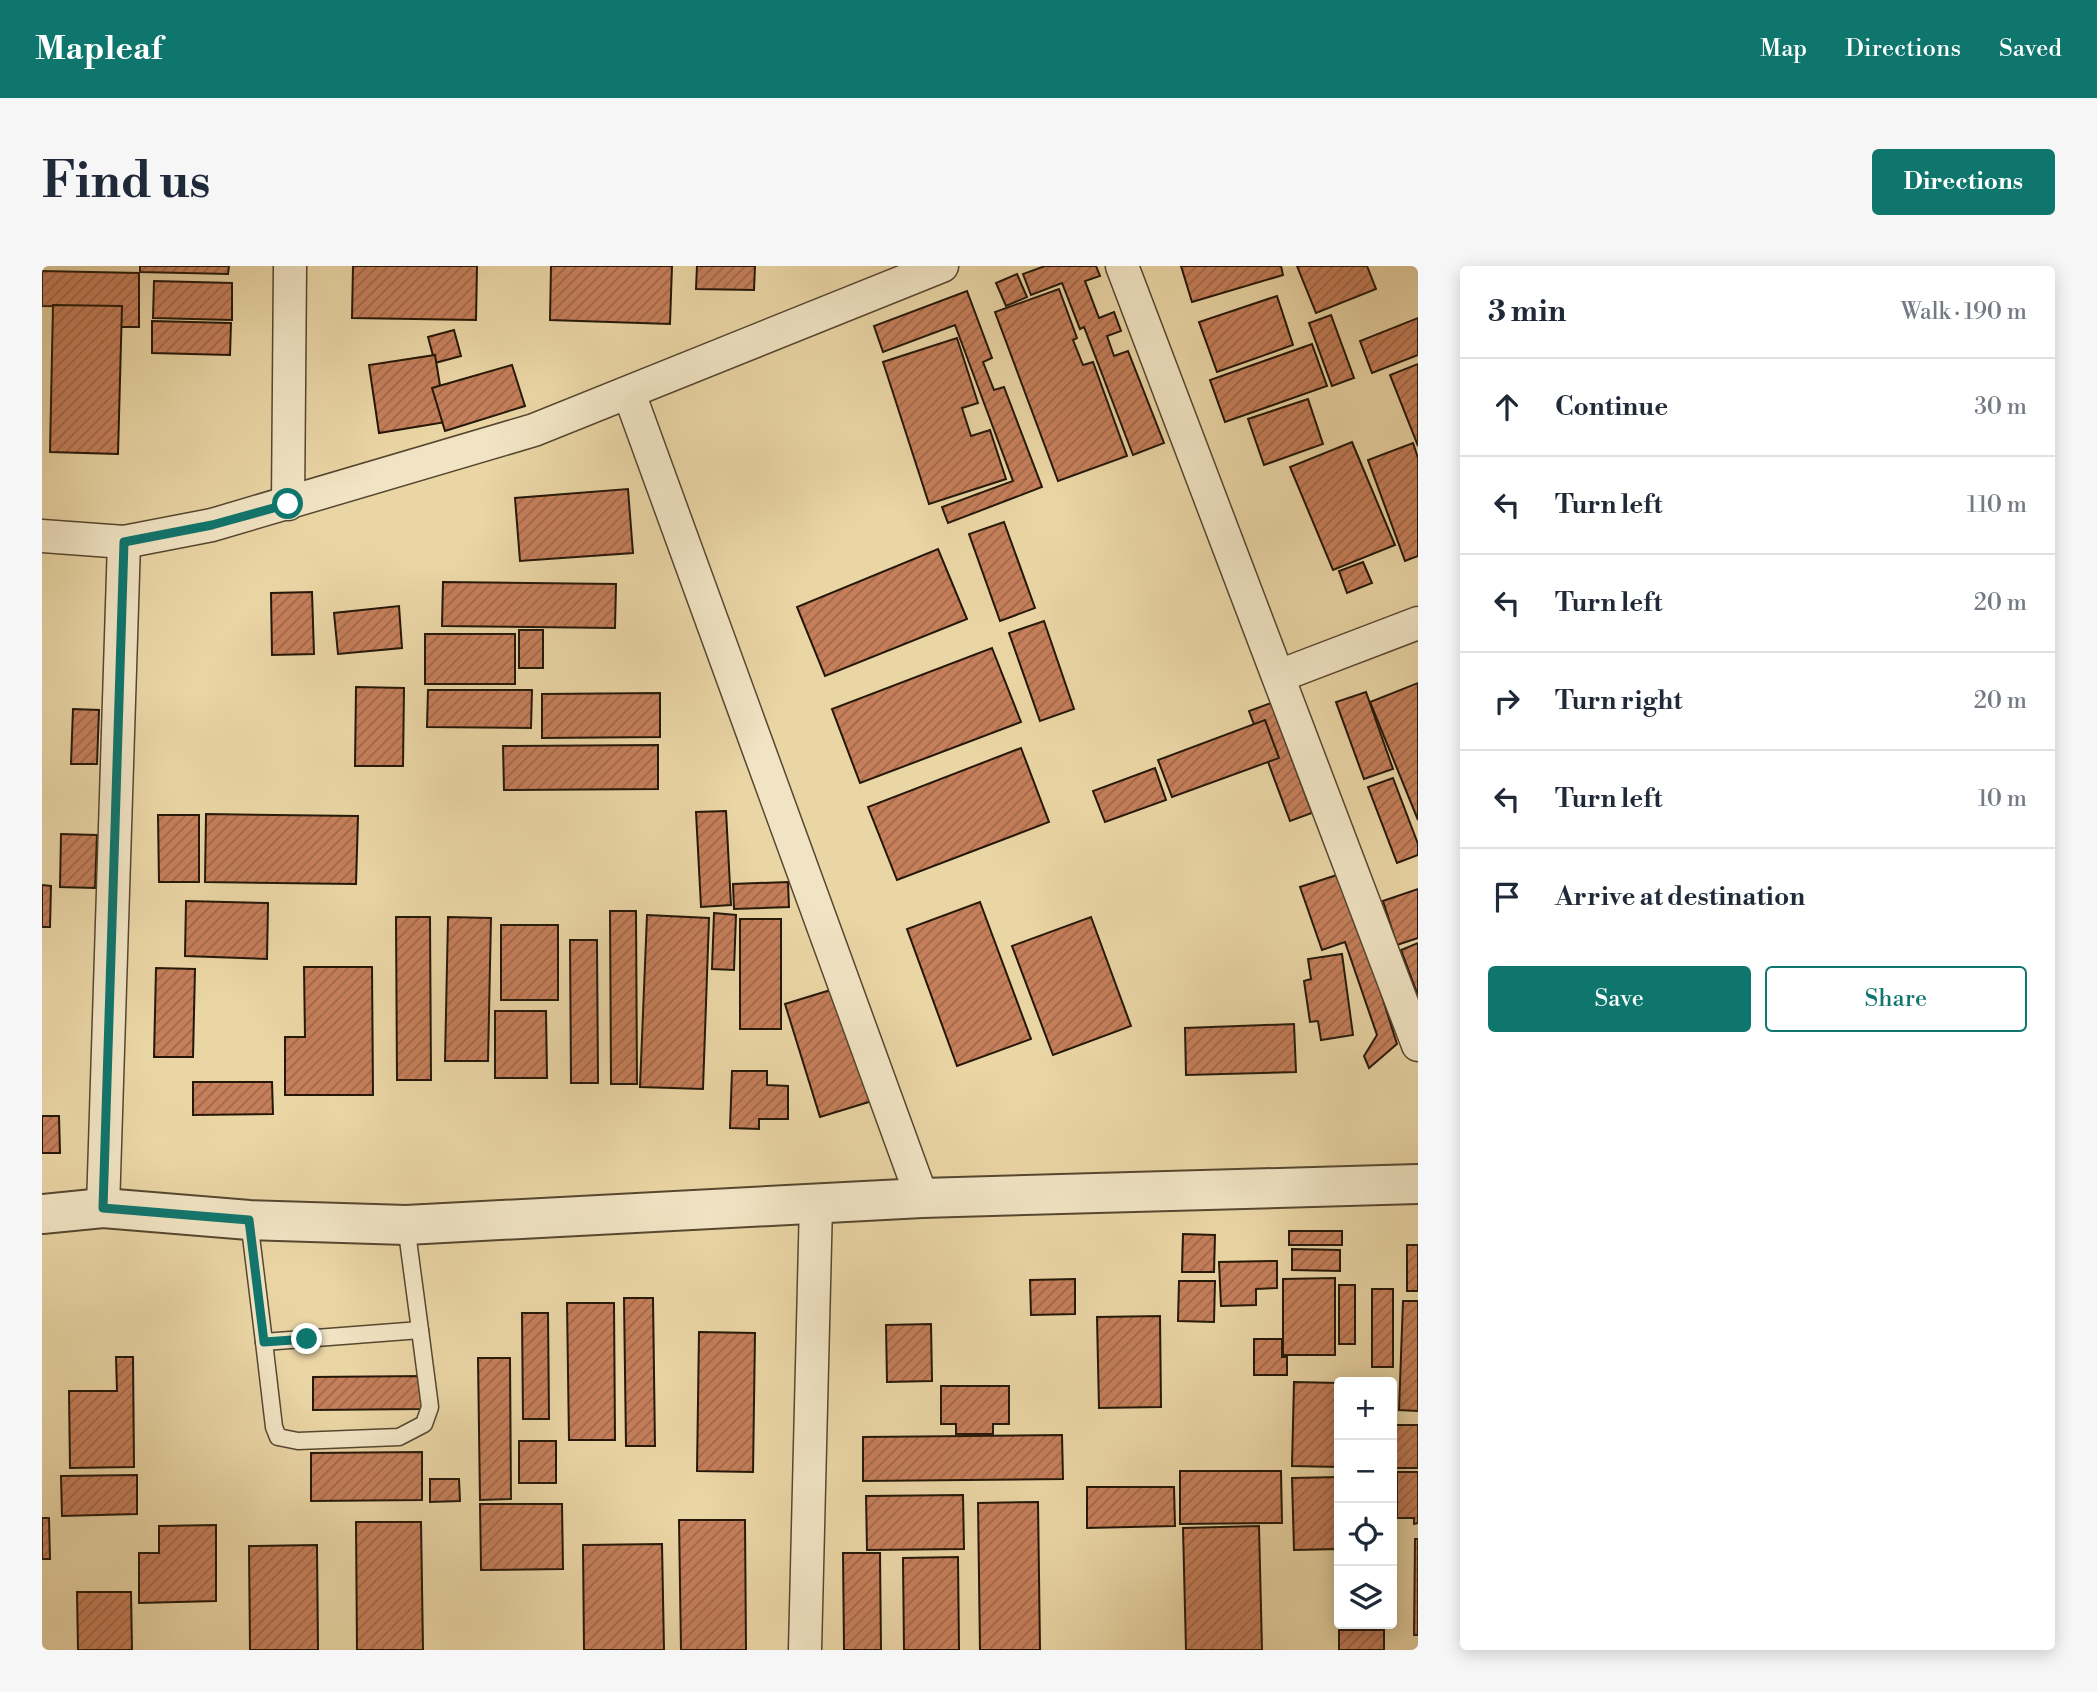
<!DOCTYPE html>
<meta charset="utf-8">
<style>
:root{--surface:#fff;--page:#f6f6f7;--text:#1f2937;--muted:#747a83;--line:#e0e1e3;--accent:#0f766e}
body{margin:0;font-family:"Libre Bodoni",serif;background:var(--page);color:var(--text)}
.controls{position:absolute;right:21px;bottom:21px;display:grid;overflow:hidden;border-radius:7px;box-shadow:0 4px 18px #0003}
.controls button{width:63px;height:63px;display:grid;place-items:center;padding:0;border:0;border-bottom:2px solid var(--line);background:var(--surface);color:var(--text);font:35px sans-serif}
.stop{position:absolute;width:21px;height:21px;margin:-16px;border:5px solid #0f766e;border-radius:50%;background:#fff}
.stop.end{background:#0f766e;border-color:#fff;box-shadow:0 2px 7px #0008}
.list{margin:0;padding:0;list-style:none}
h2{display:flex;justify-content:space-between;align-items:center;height:91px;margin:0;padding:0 28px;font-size:30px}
h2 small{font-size:23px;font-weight:400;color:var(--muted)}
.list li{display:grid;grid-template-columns:46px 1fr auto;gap:21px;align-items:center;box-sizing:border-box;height:98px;padding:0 28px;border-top:2px solid var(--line)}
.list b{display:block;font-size:26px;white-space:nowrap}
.list em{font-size:23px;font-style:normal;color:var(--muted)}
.actions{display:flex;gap:14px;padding:21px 28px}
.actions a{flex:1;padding:16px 0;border:2px solid var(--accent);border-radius:7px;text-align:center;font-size:24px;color:var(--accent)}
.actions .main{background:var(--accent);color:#fff}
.icon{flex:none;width:38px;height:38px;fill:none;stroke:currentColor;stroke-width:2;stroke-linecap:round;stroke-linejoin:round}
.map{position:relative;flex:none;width:1376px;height:1384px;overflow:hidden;border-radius:7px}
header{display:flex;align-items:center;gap:42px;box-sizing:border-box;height:98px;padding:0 35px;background:var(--accent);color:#fff}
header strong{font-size:33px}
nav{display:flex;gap:38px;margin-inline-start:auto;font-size:24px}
.intro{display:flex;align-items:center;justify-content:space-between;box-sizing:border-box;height:168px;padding:0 42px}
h1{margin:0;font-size:49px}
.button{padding:18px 32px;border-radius:7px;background:var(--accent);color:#fff;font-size:24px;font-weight:700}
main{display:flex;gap:42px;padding:0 42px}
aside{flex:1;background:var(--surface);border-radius:7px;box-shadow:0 4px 18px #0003}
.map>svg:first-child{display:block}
.building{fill:url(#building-hatch);stroke:#251809;stroke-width:2}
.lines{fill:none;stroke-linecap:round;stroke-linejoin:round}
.service-casing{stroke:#564730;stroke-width:19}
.minor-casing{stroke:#564730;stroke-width:35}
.tertiary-casing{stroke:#564730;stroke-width:42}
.service{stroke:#f1e4c4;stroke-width:16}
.minor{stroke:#f1e4c4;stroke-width:32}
.tertiary{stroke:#f1e4c4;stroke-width:38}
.route{stroke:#0f766e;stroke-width:9}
</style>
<header>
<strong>Mapleaf</strong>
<nav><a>Map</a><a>Directions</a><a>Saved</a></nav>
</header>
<div class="intro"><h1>Find us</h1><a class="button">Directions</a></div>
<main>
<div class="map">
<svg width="1376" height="1384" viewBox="0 0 1376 1384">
<defs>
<pattern id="building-hatch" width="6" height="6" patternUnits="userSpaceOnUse" patternTransform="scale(1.75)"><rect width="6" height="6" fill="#c57f5a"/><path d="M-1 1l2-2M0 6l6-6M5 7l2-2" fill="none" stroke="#a06749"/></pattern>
</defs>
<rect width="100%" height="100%" fill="#ead5a5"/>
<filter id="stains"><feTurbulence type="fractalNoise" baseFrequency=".00286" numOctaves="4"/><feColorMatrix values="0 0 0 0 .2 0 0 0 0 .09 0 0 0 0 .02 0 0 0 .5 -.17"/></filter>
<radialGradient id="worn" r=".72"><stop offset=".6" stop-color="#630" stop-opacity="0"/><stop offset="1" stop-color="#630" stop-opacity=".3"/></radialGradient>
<!-- building -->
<g class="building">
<polygon points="98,0 187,0 186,8 98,6"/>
<polygon points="311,0 435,0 434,54 310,52"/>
<polygon points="509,0 630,0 628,58 508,54"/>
<polygon points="655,0 713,0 712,24 654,23"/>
<polygon points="1003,0 1054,0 1058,10 1043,15 1057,52 1072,46 1079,65 1065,70 1072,90 1086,85 1122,177 1091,189 1042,61 1038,63 1020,17 989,29 981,8"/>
<polygon points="1139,0 1239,0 1241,9 1150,36"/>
<polygon points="1255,0 1325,0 1334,23 1274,47"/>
<polygon points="0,5 97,7 97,61 68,61 68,41 0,40"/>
<polygon points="975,8 985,31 964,40 954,17"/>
<polygon points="112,15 190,17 190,54 111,52"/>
<polygon points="1017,23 1035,72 1031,74 1041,99 1051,96 1085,190 1016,215 953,46"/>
<polygon points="925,25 950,92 941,96 952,124 962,121 1000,221 906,257 900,241 971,215 913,59 841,86 832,60"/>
<polygon points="1235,30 1251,79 1175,106 1157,56"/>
<polygon points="11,39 80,40 76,188 8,186"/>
<polygon points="1289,49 1312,112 1290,120 1267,57"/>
<polygon points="1376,52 1376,89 1330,107 1318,75"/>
<polygon points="110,55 189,57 188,89 110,87"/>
<polygon points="412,64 419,90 393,97 386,71"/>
<polygon points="915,72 936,137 920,142 929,170 948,164 964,213 887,238 841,96"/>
<polygon points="1270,78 1285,120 1183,156 1168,114"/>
<polygon points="393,89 404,156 337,167 327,99"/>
<polygon points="1376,98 1376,180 1348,109"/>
<polygon points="470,99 483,140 403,165 390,122"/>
<polygon points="1266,133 1281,178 1222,199 1206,153"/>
<polygon points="1310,176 1353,279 1291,304 1248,201"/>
<polygon points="1371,177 1376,192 1376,290 1363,295 1326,194"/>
<polygon points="586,223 591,287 478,295 473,232"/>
<polygon points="962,256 993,342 958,355 927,268"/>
<polygon points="896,283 925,353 783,410 755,341"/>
<polygon points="1321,296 1330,317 1305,327 1297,305"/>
<polygon points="401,316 574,318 573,362 400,360"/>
<polygon points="270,326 272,388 230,389 229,327"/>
<polygon points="357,340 360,382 296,388 292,347"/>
<polygon points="1002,355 1032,443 998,455 967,367"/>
<rect x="477" y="364" width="24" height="38"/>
<rect x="383" y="368" width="90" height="50"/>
<polygon points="950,382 979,456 818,517 790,443"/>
<polygon points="1376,417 1376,554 1328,436"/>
<polygon points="314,421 362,422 361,500 313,500"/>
<polygon points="386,424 490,424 489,462 385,461"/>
<polygon points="1324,426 1351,503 1322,513 1294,436"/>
<polygon points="618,427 618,471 500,472 500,428"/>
<polygon points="1229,437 1270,547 1248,555 1207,445"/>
<polygon points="31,443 57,444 55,498 29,498"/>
<polygon points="1223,454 1237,492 1130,531 1116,494"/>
<polygon points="616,479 616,523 462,524 461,480"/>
<polygon points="979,482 1007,556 855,614 826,541"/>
<polygon points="1113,502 1124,534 1063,556 1051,525"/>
<polygon points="1351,512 1376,578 1376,589 1355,597 1326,521"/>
<polygon points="684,545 689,639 659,641 654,546"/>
<polygon points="164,548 316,550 314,618 163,616"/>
<polygon points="116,549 157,549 157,616 117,616"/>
<polygon points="19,568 55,569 53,622 18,621"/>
<polygon points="1301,607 1355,778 1327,802 1322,790 1335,769 1303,676 1280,684 1258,621"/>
<polygon points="746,616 747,641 692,643 691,618"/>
<polygon points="0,619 9,620 8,661 0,661"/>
<polygon points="1376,623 1376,672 1355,679 1341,635"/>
<polygon points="144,635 226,637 225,693 143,690"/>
<polygon points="938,636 989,773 915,800 865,663"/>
<polygon points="568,645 594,645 595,818 569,818"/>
<polygon points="672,647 694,649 692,704 670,703"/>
<polygon points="605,649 667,652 661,823 598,821"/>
<polygon points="354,651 388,651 389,814 355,814"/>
<polygon points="406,651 449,652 446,795 403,795"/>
<polygon points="1049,651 1089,760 1011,789 970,680"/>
<rect x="698" y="653" width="41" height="110"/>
<rect x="459" y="659" width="57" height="75"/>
<polygon points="528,674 555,674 556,817 529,817"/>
<polygon points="1376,677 1376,745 1370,729 1375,727 1359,684"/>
<polygon points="1300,688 1311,769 1279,774 1276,755 1268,756 1262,715 1269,713 1266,693"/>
<polygon points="262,701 330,701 331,829 243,829 243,771 263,771"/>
<polygon points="114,702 153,703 151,791 112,791"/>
<polygon points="795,722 830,835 778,851 743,738"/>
<polygon points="453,745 504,745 505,812 453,812"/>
<polygon points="1252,758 1254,806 1144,809 1143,762"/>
<polygon points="690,805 725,805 725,819 746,820 746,853 717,853 717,863 688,862"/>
<polygon points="151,816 230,816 231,848 151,849"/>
<polygon points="0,850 17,850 18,887 0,887"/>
<rect x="1247" y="965" width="53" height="14"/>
<polygon points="1141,968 1173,969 1172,1006 1140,1006"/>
<rect x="1365" y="979" width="11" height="46"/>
<polygon points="1250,983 1298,984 1298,1005 1250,1004"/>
<polygon points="1235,995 1235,1022 1214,1023 1214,1039 1179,1040 1177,996"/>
<polygon points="1293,1012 1293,1089 1241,1089 1241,1013"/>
<polygon points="1033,1013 1033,1048 989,1049 988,1014"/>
<polygon points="1137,1015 1173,1015 1172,1056 1136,1055"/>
<rect x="1297" y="1019" width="16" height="59"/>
<rect x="1330" y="1023" width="21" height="78"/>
<polygon points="582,1032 611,1032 613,1180 584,1180"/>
<polygon points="1361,1035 1376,1035 1376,1145 1357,1144"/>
<polygon points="525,1037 572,1037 573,1174 527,1174"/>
<polygon points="480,1047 506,1047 507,1153 481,1153"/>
<polygon points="1118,1050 1119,1141 1057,1142 1055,1051"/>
<polygon points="889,1058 890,1115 845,1116 844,1059"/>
<polygon points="657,1066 713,1067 711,1206 655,1205"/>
<polygon points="1212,1073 1240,1073 1240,1091 1245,1091 1245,1109 1212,1109"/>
<polygon points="74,1091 91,1091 92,1201 28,1202 27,1125 75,1125"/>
<polygon points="436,1092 468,1092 469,1233 438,1234"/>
<polygon points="380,1110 380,1143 271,1144 271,1111"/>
<polygon points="1252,1116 1297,1117 1297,1201 1250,1200"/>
<polygon points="899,1120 967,1120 967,1158 951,1158 951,1168 914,1168 914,1158 899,1158"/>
<rect x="1350" y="1159" width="26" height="43"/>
<polygon points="1020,1169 1021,1213 821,1215 821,1171"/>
<rect x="477" y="1175" width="37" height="42"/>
<polygon points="380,1186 380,1234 269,1235 269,1187"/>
<polygon points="1138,1205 1239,1205 1240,1257 1138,1258"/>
<polygon points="1355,1206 1376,1206 1376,1257 1372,1258 1372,1252 1355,1252"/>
<polygon points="95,1209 95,1248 20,1250 19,1210"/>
<polygon points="1297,1211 1297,1283 1252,1284 1250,1212"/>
<polygon points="388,1213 417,1213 418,1235 388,1236"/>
<polygon points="1045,1221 1132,1221 1133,1260 1045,1262"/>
<polygon points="921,1229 922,1283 825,1284 824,1230"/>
<polygon points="996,1236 998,1384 938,1384 936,1237"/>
<polygon points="438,1238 520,1238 521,1303 439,1304"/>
<polygon points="0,1252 7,1252 8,1293 0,1293"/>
<polygon points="637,1254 703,1254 704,1384 639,1384"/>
<polygon points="314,1256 379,1256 381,1384 315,1384"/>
<polygon points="174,1259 174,1335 97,1337 97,1287 117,1287 117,1260"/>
<polygon points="1217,1260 1220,1384 1144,1384 1141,1262"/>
<polygon points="1373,1273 1376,1273 1376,1369 1372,1369"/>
<polygon points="620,1278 622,1384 542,1384 541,1279"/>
<polygon points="275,1279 276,1384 208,1384 207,1280"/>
<polygon points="1350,1279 1351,1357 1350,1357"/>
<polygon points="801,1287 838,1287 839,1384 802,1384"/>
<polygon points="916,1291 917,1384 862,1384 861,1292"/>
<polygon points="35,1326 89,1326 90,1384 36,1384"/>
<rect x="1297" y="1364" width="45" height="20"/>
</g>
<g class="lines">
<!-- service casing -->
<g class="service-casing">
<g id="service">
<polyline points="207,954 222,1076 378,1064 364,959"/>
<polyline points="222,1076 232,1161 236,1171 256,1175 357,1171 382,1158 388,1141 378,1064"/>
</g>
</g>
<!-- minor casing -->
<g class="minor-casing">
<g id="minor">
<polyline points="1080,0 1376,779"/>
<polyline points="587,127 880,932"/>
<polyline points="246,238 248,0"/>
<polyline points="0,270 82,276 170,259 492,164 900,0"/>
<polyline points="1237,410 1376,357"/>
<polyline points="61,942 82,276"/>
<polyline points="763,1384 774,937"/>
</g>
</g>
<!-- tertiary casing -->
<g class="tertiary-casing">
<polyline id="tertiary" points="0,948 61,942 207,954 364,959 880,932 1376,918"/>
</g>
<!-- service -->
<use href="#service" class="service"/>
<!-- minor -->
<use href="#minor" class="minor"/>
<!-- tertiary -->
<use href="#tertiary" class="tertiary"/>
</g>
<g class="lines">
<!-- route -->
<polyline class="route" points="246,238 170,259 82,276 61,942 207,954 222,1076 265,1073"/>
</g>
<rect width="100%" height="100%" filter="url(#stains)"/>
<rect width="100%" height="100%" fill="url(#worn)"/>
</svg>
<div class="controls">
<button>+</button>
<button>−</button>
<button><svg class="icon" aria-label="locate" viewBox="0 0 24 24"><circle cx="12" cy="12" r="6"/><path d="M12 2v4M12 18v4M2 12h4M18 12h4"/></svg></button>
<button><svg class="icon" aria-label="layers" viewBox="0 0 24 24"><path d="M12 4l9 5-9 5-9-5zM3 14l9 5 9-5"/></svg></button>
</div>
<div class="stop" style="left:246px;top:238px"></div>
<div class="stop end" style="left:265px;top:1073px"></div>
</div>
<aside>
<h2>3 min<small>Walk · 190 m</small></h2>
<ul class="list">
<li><svg class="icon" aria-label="ahead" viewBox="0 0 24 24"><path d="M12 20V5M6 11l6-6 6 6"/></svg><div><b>Continue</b></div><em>30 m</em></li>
<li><svg class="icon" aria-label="left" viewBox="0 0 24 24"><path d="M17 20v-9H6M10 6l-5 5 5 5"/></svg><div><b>Turn left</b></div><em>110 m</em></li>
<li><svg class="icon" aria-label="left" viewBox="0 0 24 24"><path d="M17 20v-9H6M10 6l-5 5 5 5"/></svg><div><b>Turn left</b></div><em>20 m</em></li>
<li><svg class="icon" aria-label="right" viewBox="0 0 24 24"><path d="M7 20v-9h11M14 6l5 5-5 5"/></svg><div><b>Turn right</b></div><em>20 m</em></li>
<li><svg class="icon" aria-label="left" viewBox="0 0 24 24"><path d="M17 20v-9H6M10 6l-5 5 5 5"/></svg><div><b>Turn left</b></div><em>10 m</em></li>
<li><svg class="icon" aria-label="arrive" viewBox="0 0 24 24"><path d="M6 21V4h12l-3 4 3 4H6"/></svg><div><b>Arrive at destination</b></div></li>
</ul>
<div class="actions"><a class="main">Save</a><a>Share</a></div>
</aside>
</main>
